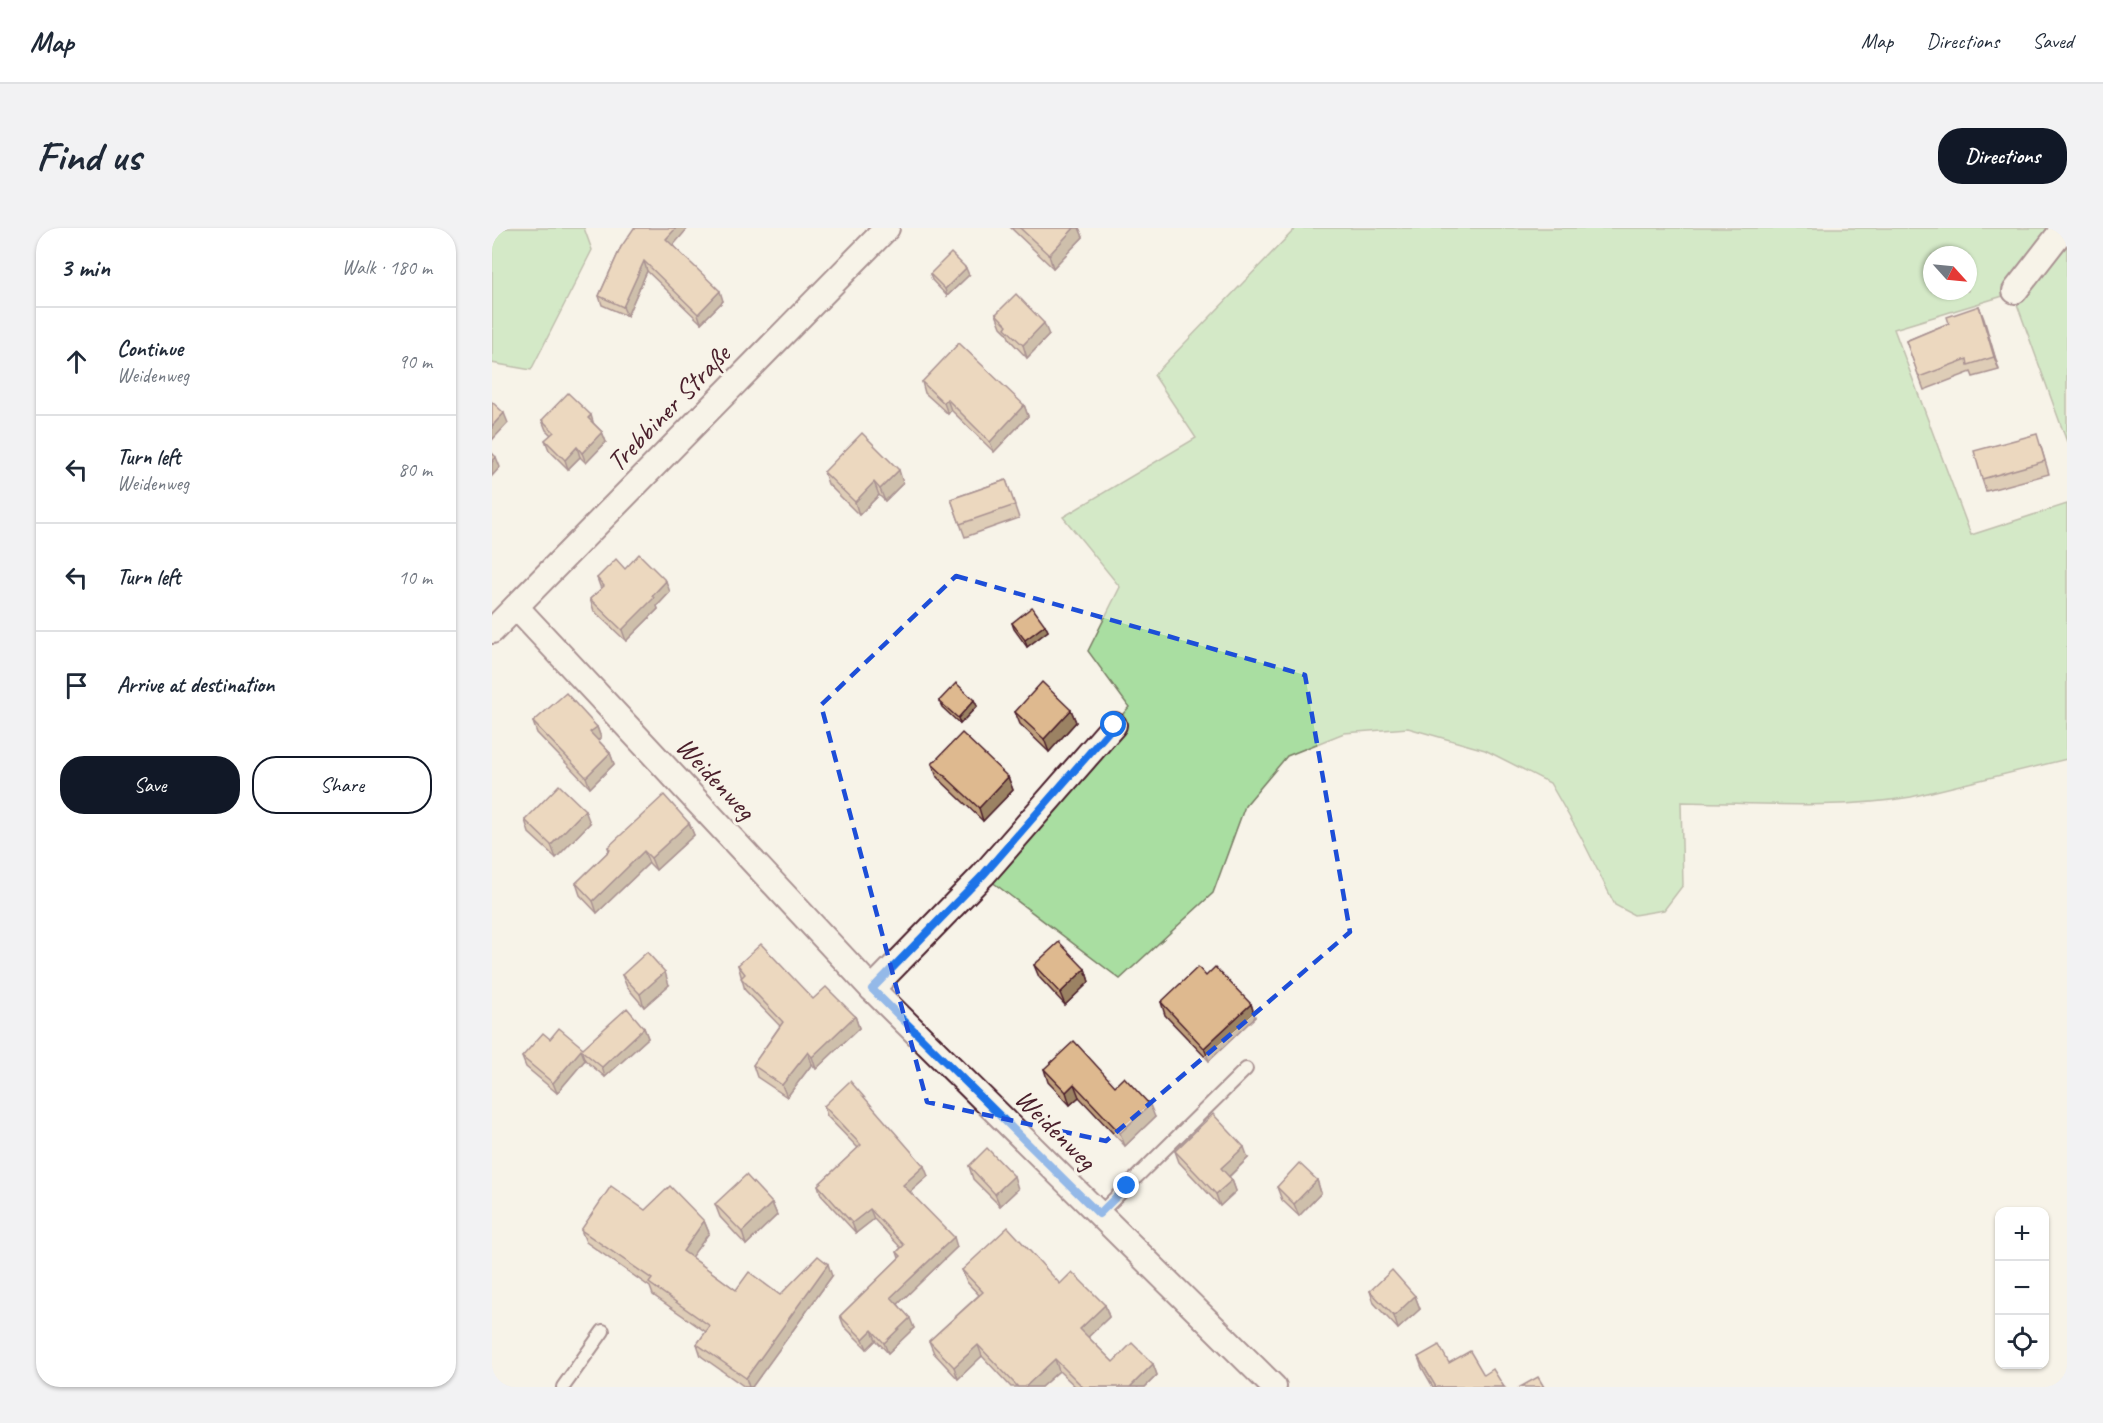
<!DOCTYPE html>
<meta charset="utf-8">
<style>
:root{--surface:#fff;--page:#f2f2f3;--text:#1f2937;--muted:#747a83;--line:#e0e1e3;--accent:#111827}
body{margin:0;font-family:Caveat,sans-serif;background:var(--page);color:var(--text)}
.controls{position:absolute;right:18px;bottom:18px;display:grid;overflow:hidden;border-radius:12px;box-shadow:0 2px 4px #0004}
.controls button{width:54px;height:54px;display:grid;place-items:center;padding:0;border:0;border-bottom:2px solid var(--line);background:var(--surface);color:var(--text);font:30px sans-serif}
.compass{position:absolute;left:1431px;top:18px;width:54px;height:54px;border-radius:50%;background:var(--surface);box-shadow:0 2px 4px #0004;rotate:117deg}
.stop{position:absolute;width:18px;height:18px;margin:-14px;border:4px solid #1a73e8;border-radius:50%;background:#fff}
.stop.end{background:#1a73e8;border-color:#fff;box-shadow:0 2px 6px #0008}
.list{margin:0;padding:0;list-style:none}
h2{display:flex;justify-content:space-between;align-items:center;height:78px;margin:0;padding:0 24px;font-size:26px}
h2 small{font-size:20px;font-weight:400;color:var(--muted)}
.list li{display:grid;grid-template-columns:39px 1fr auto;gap:18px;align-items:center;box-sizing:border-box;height:108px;padding:0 24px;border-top:2px solid var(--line)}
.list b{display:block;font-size:22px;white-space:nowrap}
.list p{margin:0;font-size:20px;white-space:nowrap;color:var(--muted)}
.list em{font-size:20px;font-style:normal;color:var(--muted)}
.actions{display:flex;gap:12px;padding:18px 24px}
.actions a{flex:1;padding:14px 0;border:2px solid var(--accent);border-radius:24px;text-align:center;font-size:21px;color:var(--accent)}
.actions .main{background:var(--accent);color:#fff}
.icon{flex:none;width:33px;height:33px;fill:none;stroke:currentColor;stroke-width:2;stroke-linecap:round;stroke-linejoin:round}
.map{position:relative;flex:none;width:1575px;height:1159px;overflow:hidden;border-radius:24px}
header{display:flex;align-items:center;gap:36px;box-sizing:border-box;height:84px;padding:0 30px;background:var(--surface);border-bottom:2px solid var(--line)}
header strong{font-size:28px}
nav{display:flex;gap:33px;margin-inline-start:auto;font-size:21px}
.intro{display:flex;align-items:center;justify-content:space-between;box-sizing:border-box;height:144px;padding:0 36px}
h1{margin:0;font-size:42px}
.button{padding:15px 27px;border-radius:24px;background:var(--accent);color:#fff;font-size:21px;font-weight:700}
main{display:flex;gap:36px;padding:0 36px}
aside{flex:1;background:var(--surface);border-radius:24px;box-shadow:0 2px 4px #0004}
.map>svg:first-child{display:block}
.green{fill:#a9dea1;stroke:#7a7e66;stroke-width:1.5;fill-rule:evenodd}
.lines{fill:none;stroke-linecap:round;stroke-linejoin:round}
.service-casing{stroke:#4a1f2b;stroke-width:16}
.minor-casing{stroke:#4a1f2b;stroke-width:28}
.service{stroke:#f7f3e8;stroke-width:12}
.minor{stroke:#f7f3e8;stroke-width:24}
.wall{fill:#bf9f7b;stroke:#4a1f2b;stroke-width:1.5}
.shaded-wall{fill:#9b8264;stroke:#4a1f2b;stroke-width:1.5}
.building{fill:#deb98f;stroke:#4a1f2b;stroke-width:1.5}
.route{stroke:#1a73e8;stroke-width:8}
.marked{fill:none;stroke:#1d4ed8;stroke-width:4.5;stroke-dasharray:12 8;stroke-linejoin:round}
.labels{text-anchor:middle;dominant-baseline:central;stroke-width:6;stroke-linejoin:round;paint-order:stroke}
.street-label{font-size:28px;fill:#4a1f2b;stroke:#f7f3e8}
</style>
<header>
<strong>Map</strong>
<nav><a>Map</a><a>Directions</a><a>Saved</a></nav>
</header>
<div class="intro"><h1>Find us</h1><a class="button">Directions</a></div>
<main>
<aside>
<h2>3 min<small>Walk · 180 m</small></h2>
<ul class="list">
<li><svg class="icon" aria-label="ahead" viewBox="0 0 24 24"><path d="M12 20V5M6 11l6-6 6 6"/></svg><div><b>Continue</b><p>Weidenweg</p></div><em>90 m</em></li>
<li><svg class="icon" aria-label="left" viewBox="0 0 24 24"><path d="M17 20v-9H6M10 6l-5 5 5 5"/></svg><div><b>Turn left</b><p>Weidenweg</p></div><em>80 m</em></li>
<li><svg class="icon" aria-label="left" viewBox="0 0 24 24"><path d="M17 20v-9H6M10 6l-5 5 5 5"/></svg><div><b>Turn left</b></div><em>10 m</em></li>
<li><svg class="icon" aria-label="arrive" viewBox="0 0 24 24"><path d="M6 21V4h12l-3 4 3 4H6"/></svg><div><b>Arrive at destination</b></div></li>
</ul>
<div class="actions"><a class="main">Save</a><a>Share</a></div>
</aside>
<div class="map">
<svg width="1575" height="1159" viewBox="0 0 1575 1159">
<rect width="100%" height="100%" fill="#f7f3e8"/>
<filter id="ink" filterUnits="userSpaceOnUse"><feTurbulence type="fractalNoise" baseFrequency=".0167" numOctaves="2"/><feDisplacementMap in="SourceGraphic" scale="12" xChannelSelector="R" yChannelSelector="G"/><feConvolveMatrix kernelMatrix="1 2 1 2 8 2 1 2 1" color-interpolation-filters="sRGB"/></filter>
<g filter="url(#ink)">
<!-- green -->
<g class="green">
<polygon points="0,0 92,0 100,22 39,142 0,135"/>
<path d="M 804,0 L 1575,0 L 1575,214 L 1521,65 L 1402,101 L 1479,307 L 1575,276 L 1575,531 L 1419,569 C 1344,582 1266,575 1189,574 L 1191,657 L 1172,682 L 1142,687 L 1123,677 L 1089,609 L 1058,555 L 993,522 L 916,500 L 852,505 L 795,528 L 753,578 L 721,665 L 628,751 L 491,647 L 637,479 L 596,423 L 628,359 L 571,289 L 704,210 L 662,147 ZM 1440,27 L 1476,27 L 1476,63 L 1440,63 Z"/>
</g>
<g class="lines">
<!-- service casing -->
<g class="service-casing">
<g id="service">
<polyline points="607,986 754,841"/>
<polyline points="71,1159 111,1103"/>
</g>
</g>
<!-- minor casing -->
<g class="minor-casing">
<g id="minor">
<polyline points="1523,63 1572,0"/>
<polyline points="24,379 380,761 782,1159"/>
<polyline points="0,403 395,0"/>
<polyline points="380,761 491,647 622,497"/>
</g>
</g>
<!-- service -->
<use href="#service" class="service"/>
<!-- minor -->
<use href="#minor" class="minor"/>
</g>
<!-- wall -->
<g class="wall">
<polygon points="519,0 587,0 591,9 561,40"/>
<polygon points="181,18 231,73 209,95 155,43 135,88 110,77 107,68 129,19"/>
<polygon points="438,46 477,47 455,68 440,52"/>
<polygon points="1487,78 1507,142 1481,149 1479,144 1432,162 1414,113 1457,95"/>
<polygon points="504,86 557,107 535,130 518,112 515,105 509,99"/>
<polygon points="430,154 532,177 536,188 502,224 459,182 456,186 433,165"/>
<polygon points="50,192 102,196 110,204 114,214 94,235 88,229 76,241 57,222 53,212 59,207 54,202"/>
<polygon points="1549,219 1557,246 1494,263 1490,251"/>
<polygon points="332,244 411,255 393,273 387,267 367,287 336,256"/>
<polygon points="514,252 527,290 473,309 459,271"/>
<polygon points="133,341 178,364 165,378 166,381 134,413 102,383 98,371 109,361 105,350"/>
<polygon points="520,395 553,397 556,403 535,419 522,401"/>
<polygon points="482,472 485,478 468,496 450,479 447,473"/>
<polygon points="579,482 584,494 557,524 528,496 523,484"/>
<polygon points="41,494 105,499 109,510 106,512 118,525 122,536 98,560 45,505"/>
<polygon points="440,536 516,549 521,562 491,593 445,549"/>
<polygon points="33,592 98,595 64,630 37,605"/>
<polygon points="197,595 202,607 164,642 157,635 105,685 88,667 84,655 117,623 116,619"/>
<polygon points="246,737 321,771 363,788 367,800 324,841 320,836 295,869 265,849 261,837 288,798 253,762"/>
<polygon points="542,737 593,741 597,754 573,777 547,749"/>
<polygon points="130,747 177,757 152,779 135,759"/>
<polygon points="669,774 759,776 763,789 717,833 673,787"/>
<polygon points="152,800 156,810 113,849 93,832 65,865 34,839 30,829 58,811 91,820"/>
<polygon points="552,841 663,889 633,918 587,869 578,877 556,854"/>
<polygon points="332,878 436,948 418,964 465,1019 406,1076 422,1100 396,1125 384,1112 375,1121 352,1098 348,1088 407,1030 405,1024 409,1020 382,991 364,1005 329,967 326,957 366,920 335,888"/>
<polygon points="683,923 756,930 737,949 740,952 744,963 728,978 687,934"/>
<polygon points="477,938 526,961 508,978 481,951"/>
<polygon points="825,952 829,965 807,988 790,972 785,959"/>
<polygon points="280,975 285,987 254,1017 228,989 223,976"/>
<polygon points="153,982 212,993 217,1005 199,1029 244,1062 288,1067 340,1048 260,1159 253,1159 209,1128 205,1116 214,1104 161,1067 158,1059 94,1014 89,1002"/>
<polygon points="470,1042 568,1056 613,1077 617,1089 596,1109 621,1134 661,1136 665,1147 653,1159 584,1159 567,1143 549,1159 519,1159 490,1128 466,1151 442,1125 437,1113 487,1067 475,1054"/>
<polygon points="878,1063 923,1068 928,1081 906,1101 882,1075"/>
<polygon points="926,1129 957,1135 992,1147 1012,1159 941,1159 930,1140"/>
</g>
<!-- shaded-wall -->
<g class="shaded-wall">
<polygon points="184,0 196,0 178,21 174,11"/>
<polygon points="582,0 587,0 591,9 561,40 557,27"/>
<polygon points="152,33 155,43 135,88 131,79"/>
<polygon points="474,40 477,47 455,68 453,61"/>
<polygon points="228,63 231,73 209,95 206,86"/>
<polygon points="1487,78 1492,91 1507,142 1502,129"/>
<polygon points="552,95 557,107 535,130 531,117"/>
<polygon points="455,171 459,182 456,186 452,175"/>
<polygon points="532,177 536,188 502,224 498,214"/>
<polygon points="12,185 16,195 0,212 0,198"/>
<polygon points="99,187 102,197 96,190"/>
<polygon points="110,204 114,214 94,235 90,225"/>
<polygon points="85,219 88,229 76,241 73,232"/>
<polygon points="4,229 8,239 0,248 0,234"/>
<polygon points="407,242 411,255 393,273 388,261"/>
<polygon points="382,254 387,267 367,287 363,274"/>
<polygon points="174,353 178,364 165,378 166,381 134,413 130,402"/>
<polygon points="553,397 556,403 535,419 533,412"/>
<polygon points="482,472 485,478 468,496 466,490"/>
<polygon points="579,482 584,494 557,524 552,511"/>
<polygon points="105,499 109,510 102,515 98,504"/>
<polygon points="118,525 122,536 98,560 94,549"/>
<polygon points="516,549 521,562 491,593 487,580"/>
<polygon points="93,582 98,595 64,630 59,617"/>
<polygon points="197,595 202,607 164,642 159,630"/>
<polygon points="152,623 157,635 105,685 101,673"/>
<polygon points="593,741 597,754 573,777 568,765"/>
<polygon points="173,744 177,757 152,779 148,766"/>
<polygon points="759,776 763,789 717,833 712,820"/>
<polygon points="363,788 367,800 324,841 320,829"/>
<polygon points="152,800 156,810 113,849 110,839"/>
<polygon points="89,822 93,832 65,865 61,855"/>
<polygon points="316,824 320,836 295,869 290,857"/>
<polygon points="582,856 587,869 578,877 574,864"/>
<polygon points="658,877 663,889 633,918 628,905"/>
<polygon points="752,919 756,930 733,952 729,940"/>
<polygon points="432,938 436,948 415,967 411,957"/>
<polygon points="522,948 526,961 508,978 503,966"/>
<polygon points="740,952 744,963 728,978 724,966"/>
<polygon points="825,952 829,965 807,988 802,976"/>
<polygon points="280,975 285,987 254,1017 250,1004"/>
<polygon points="378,981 382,991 364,1005 360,995"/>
<polygon points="212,993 217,1005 195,1035 191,1023"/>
<polygon points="462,1009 465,1019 403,1079 399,1069"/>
<polygon points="336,1036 340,1048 260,1159 257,1159 254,1150"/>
<polygon points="923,1068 928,1081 906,1101 902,1088"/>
<polygon points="613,1077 617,1089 592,1113 588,1101"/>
<polygon points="418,1090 422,1100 396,1125 392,1115"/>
<polygon points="380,1102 384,1112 375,1121 371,1111"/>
<polygon points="486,1117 490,1128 466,1151 462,1139"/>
<polygon points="563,1131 567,1143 549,1159 533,1159"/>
<polygon points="661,1136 665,1147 653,1159 638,1159"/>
</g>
<!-- building -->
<g class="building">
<polygon points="142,0 184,0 174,11 228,63 206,86 152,33 131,79 107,68 129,19"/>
<polygon points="528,0 582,0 557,27"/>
<polygon points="459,25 474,40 453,61 438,46"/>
<polygon points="524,66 552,95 531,117 513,100 515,97 504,86"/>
<polygon points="1487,78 1502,129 1476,137 1475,131 1427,149 1414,113 1457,95 1455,89"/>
<polygon points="467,115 532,177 498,214 455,171 452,175 430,154"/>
<polygon points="76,165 99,187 96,190 110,204 90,225 85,219 73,232 53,212 62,204 50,192"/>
<polygon points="0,174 12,185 0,198"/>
<polygon points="370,205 407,242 388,261 382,254 363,274 332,244"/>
<polygon points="1545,206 1553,233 1490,251 1482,223"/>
<polygon points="0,225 4,229 0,234"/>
<polygon points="514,252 523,277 468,296 459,271"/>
<polygon points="147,326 174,353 160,368 162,370 130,402 98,371 112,358 105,350 124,331 133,341"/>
<polygon points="540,379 553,397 533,412 520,395"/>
<polygon points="550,454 579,482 552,511 523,484"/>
<polygon points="464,455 482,472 466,490 447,473"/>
<polygon points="74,465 105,499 98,504 118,525 94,549 41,494"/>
<polygon points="470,505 516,549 487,580 440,536"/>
<polygon points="67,557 93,582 59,617 33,592"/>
<polygon points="172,567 197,595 159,630 152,623 101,673 84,655 118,622 116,619"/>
<polygon points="567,714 593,741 568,765 542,737"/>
<polygon points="269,716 321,771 334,759 363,788 320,829 316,824 290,857 261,837 291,794 249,750 253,746 246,737"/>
<polygon points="155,724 173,744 148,766 130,747"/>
<polygon points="706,739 714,748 723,739 759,776 712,820 669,774"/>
<polygon points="135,780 152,800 110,839 89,822 61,855 30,829 51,805 58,811 67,800 91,820"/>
<polygon points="582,813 623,858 632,849 658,877 628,905 582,856 574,864 552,841"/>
<polygon points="358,853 432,938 411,957 462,1009 399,1069 418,1090 392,1115 380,1102 371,1111 348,1088 409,1028 405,1024 412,1017 378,981 360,995 326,957 369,917 332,878"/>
<polygon points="721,886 752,919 729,940 740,952 724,966 683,923"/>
<polygon points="495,920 522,948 503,966 477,938"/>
<polygon points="807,935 825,952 802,976 785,959"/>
<polygon points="254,947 280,975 250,1004 223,976"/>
<polygon points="119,958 153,982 178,958 212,993 191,1023 244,1062 257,1044 288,1067 326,1028 336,1036 254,1150 205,1116 218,1098 157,1055 160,1051 89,1002"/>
<polygon points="516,999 568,1056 580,1044 613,1077 588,1101 621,1134 640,1115 661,1136 638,1159 591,1159 563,1131 533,1159 526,1159 486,1117 462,1139 437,1113 491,1064 470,1042"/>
<polygon points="900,1042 923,1068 902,1088 878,1063"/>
<polygon points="947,1117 957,1135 978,1123 992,1147 1001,1141 1012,1159 944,1159 926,1129"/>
<polygon points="1046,1149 1052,1159 1028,1159"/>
</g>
</g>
<g class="lines" filter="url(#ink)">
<!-- route -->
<polyline class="route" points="622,497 491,647 380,761 607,986 635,958"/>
</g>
<!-- marked area -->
<path d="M0 0H1575V1159H0ZM 464,348 L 813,447 L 858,704 L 614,913 L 435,874 L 329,477 Z" fill="#f7f3e8" fill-opacity=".55" fill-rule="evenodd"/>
<path class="marked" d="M 464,348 L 813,447 L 858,704 L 614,913 L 435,874 L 329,477 Z"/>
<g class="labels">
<!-- street labels -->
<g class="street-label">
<text transform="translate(176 180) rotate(-46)">Trebbiner Straße</text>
<text transform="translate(224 550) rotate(47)">Weidenweg</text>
<text transform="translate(564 901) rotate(45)">Weidenweg</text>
</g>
</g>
</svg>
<div class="controls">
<button>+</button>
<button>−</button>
<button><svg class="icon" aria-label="locate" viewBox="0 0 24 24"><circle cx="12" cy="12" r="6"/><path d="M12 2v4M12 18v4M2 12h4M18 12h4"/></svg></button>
</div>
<svg class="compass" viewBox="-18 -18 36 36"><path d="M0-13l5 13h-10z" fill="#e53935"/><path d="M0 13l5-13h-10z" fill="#747a83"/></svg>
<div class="stop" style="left:622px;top:497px"></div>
<div class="stop end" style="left:635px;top:958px"></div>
</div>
</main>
